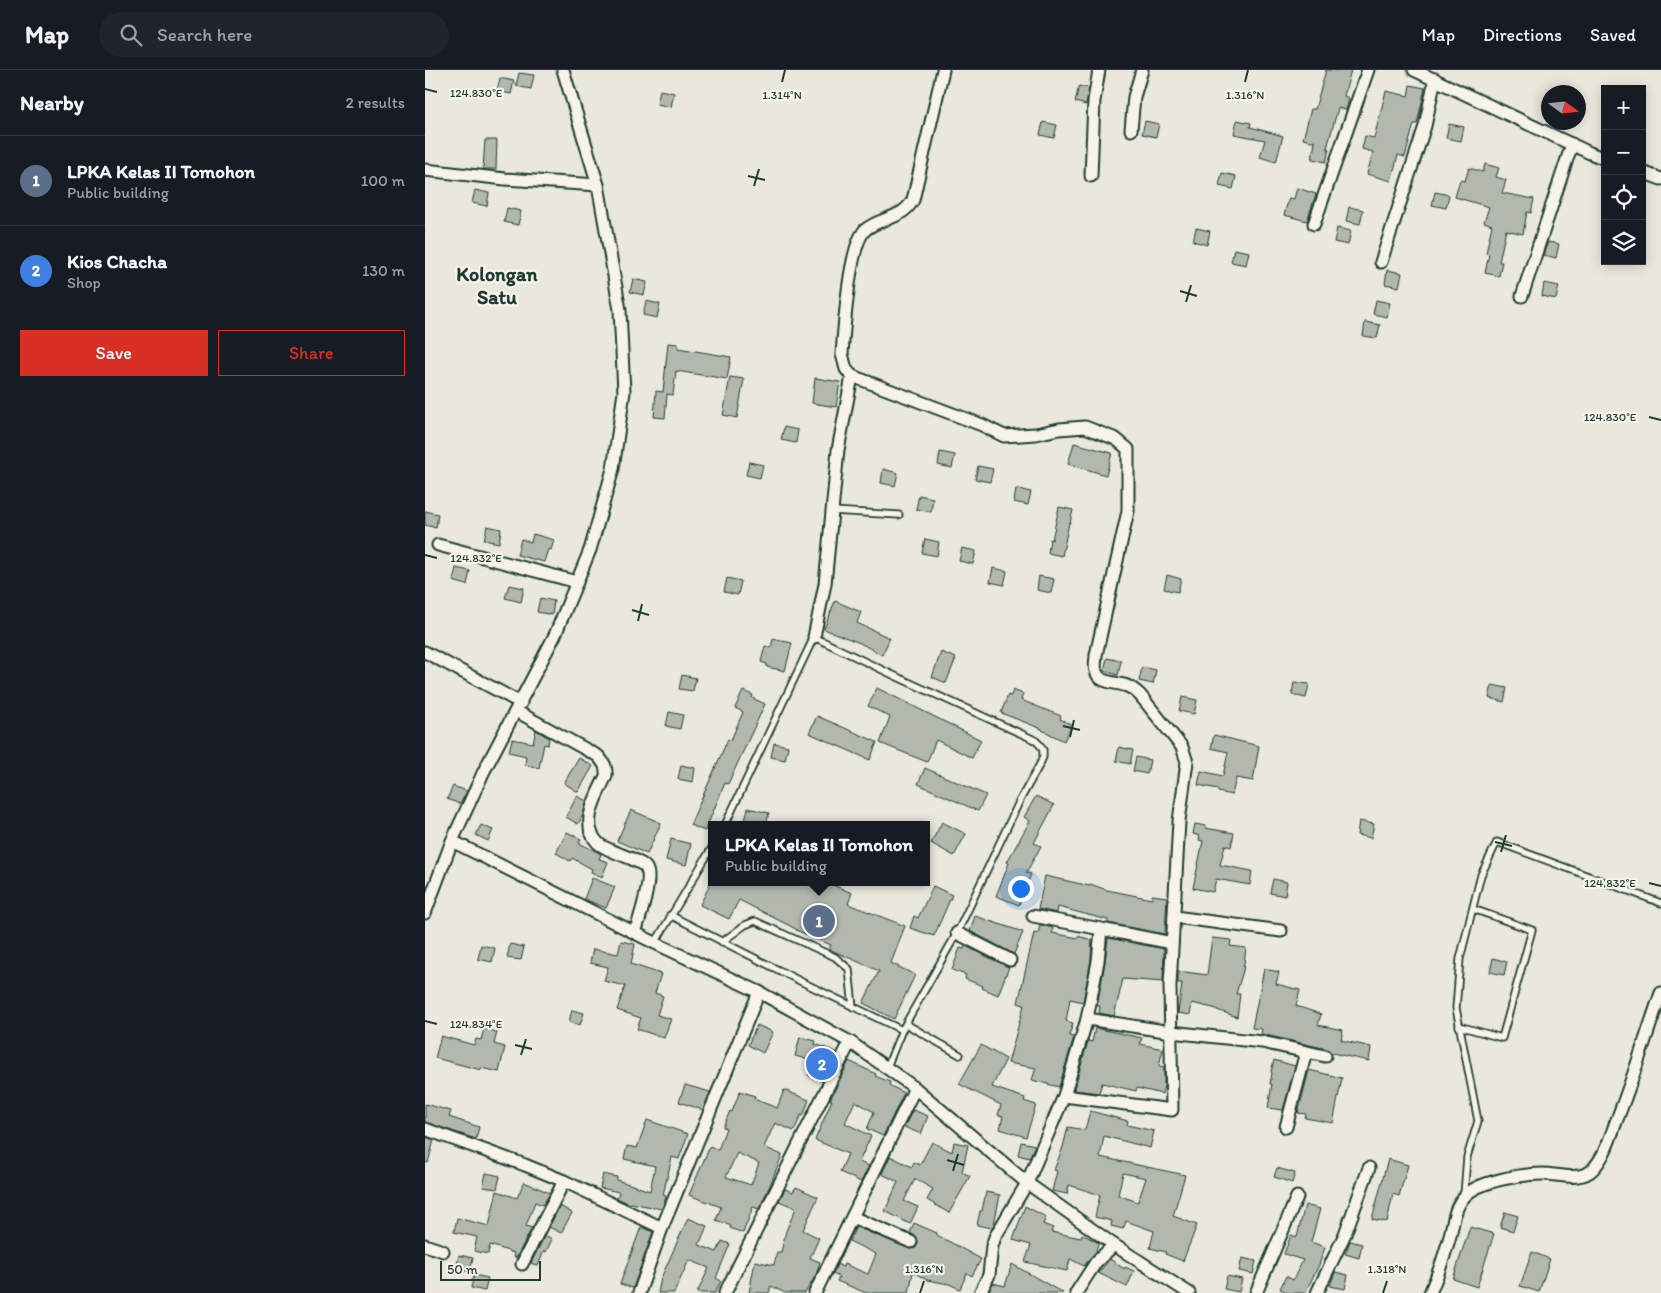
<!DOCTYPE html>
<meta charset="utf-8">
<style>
:root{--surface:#171b24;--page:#20242c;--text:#f1f3f6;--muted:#9ea1a6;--line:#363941;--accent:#d93025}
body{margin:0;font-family:Itim,sans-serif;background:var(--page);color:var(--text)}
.controls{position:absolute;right:15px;top:15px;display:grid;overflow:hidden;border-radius:0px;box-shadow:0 2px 12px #0003}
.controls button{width:45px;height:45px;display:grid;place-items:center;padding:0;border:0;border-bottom:1px solid var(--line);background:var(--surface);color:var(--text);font:25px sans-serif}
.compass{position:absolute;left:1116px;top:15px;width:45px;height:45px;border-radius:50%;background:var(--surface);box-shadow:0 2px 12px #0003;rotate:105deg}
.scale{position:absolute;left:15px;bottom:12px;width:101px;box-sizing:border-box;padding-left:5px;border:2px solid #1f3d34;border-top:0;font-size:14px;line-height:18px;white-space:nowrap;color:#1f3d34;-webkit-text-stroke:4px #f7f3e8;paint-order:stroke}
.you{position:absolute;left:595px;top:818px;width:18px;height:18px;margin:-12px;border:4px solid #fff;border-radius:50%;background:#1a73e8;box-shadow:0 0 0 8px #1a73e833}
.badge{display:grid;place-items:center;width:32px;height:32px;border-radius:50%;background:var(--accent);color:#fff;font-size:16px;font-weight:700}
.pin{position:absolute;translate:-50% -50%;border:2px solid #fff;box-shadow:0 1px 5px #0006}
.popup{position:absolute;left:283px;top:751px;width:222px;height:65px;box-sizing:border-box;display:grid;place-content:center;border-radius:0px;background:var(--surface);filter:drop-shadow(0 1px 4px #0005);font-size:16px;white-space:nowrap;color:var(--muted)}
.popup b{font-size:19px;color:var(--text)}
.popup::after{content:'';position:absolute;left:50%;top:100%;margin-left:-10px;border:10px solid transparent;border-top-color:var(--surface)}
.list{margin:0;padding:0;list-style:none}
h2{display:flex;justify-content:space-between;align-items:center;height:65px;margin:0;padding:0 20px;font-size:21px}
h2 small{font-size:16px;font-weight:400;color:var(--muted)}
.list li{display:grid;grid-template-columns:32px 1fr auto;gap:15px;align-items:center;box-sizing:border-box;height:90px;padding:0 20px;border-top:1px solid var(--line)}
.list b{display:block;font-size:19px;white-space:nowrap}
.list p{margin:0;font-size:16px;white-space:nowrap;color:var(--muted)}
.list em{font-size:16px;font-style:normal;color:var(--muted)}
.actions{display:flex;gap:10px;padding:15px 20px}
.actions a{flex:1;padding:11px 0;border:1px solid var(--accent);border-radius:0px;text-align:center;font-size:18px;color:var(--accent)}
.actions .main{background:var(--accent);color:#fff}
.icon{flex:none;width:28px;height:28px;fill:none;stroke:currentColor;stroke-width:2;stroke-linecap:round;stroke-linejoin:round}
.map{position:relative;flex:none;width:1236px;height:1223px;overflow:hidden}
header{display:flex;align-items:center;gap:30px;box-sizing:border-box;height:70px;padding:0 25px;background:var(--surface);border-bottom:1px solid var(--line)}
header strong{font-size:24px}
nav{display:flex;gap:28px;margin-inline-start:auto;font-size:18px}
.search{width:350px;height:45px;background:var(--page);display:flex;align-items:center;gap:12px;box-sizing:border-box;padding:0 18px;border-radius:28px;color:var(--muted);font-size:19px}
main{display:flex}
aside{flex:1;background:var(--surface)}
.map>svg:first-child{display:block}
.building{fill:#b2b8ae;stroke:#1f3d34;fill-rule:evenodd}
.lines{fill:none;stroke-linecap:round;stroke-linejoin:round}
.lane-casing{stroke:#1f3d34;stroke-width:9}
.street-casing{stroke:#1f3d34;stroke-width:15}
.lane{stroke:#f7f3e8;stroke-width:5.5}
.street{stroke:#f7f3e8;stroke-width:11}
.ticks{fill:none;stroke:#1f3d34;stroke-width:2}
.labels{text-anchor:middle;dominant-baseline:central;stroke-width:4.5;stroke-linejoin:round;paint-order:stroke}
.neighbourhood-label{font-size:20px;font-weight:bold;fill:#1f3d34;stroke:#f7f3e8}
.ticks-label{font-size:12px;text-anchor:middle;fill:#1f3d34;stroke:#f7f3e8;stroke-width:4.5;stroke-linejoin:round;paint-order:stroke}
</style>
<header>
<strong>Map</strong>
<div class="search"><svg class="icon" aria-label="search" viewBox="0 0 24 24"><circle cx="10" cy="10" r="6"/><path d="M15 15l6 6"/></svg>Search here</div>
<nav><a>Map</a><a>Directions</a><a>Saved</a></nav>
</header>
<main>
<aside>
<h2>Nearby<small>2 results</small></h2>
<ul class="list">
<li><span class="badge" style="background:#5c6f8a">1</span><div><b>LPKA Kelas II Tomohon</b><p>Public building</p></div><em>100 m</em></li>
<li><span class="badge" style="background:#3f7fe0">2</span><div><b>Kios Chacha</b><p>Shop</p></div><em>130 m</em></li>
</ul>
<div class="actions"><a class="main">Save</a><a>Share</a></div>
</aside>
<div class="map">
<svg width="1236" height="1223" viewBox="0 0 1236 1223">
<rect width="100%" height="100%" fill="#eae8dd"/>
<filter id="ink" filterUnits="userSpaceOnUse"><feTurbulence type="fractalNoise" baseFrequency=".02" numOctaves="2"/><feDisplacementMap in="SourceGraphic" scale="10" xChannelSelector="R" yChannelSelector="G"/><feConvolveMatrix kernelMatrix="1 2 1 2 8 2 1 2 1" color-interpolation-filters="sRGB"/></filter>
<g filter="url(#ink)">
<!-- building -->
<g class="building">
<polygon points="901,0 926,0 919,26 924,28 922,37 921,40 913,38 902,78 904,79 901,92 887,89 890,72 878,69 886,39 890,39"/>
<polygon points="94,3 109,5 106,19 91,16"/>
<polygon points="75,8 89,11 86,24 72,21"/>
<polygon points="985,15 1000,18 992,54 989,54 980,87 973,85 966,111 942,104 948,82 937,79 940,66 949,68 961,21 983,26"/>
<polygon points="654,16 664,18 661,35 650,32"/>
<polygon points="235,20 249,23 246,37 232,34"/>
<polygon points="812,50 826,53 825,57 858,66 851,92 835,87 840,70 809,64"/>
<polygon points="720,51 734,54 731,67 717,64"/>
<polygon points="618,52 632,55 629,68 615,65"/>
<polygon points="1024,54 1039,57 1036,71 1021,68"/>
<polygon points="60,70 72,70 71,99 58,99"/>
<polygon points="1060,94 1074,98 1071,107 1081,110 1077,123 1109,129 1106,143 1102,142 1098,164 1081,160 1074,192 1077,192 1074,206 1060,203 1064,184 1061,183 1067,155 1059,152 1064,137 1030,127 1035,110 1040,111 1044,98 1058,102"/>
<polygon points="797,103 811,106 808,119 794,116"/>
<polygon points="872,118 891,124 882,151 859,145 864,128 869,129"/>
<polygon points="50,120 64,123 62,136 47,133"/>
<polygon points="1010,122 1024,125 1021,138 1007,135"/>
<polygon points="924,137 938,140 935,154 921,151"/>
<polygon points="82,138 96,141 93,155 79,152"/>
<polygon points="771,158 785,161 782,175 768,171"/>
<polygon points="912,158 926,161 923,175 909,172"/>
<polygon points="1123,172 1134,174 1131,188 1118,185"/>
<polygon points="809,179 824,182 821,195 806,192"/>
<polygon points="962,200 977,203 974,217 960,214"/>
<polygon points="208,209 222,212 219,225 205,222"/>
<polygon points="1119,213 1134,216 1131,229 1117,226"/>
<polygon points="951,230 965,233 962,247 948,244"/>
<polygon points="221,231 235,234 232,248 218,245"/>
<polygon points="940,252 955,255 952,268 938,266"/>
<polygon points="243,273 253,274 253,278 306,287 302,309 251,301 248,325 242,324 240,348 229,347 231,321 238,322"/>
<polygon points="305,307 319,309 312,348 298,345"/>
<polygon points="390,308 415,312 411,337 387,333"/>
<polygon points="359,357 373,360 371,373 356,370"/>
<polygon points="649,373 687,383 681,405 643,394"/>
<polygon points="515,382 530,385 527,398 513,395"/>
<polygon points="324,392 338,395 335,408 321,405"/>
<polygon points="553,396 568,399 565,412 550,409"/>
<polygon points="458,399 473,403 470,416 456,413"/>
<polygon points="591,419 606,422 603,435 589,432"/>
<polygon points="494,425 508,428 506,442 491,439"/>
<polygon points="634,437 648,440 645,453 644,453 637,486 623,483 625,469 627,470"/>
<polygon points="0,441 13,444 11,458 0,455"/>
<polygon points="62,456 76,459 74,473 59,470"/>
<polygon points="108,464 129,470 126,480 123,479 119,492 92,485 96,469 106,472"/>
<polygon points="500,469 514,472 512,486 497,483"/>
<polygon points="537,478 551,481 548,494 534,491"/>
<polygon points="31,498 45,501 42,515 28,511"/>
<polygon points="568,498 582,501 579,515 565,512"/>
<polygon points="742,505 756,509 753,522 739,519"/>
<polygon points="614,506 629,509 626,523 612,520"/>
<polygon points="302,508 316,511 313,525 299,522"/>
<polygon points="84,515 99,518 96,532 80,528"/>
<polygon points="115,528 129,531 127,545 112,542"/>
<polygon points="410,531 436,542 432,553 465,568 457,585 435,573 399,559"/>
<polygon points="348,569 367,573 360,601 342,597 342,594 336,592 340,576 346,578"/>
<polygon points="516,582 531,588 521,613 507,607"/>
<polygon points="682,588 696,591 693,605 679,601"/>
<polygon points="717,597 731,600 728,614 714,611"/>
<polygon points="257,605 271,608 268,621 254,619"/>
<polygon points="869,612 884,614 881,628 867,625"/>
<polygon points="1067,615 1082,618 1079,632 1064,628"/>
<polygon points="452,618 556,670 547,688 511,670 502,692 455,673 465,647 443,636"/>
<polygon points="588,620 598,624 596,630 636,646 635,649 647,655 639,671 617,660 617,659 576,643 583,625 586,626"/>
<polygon points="318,621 328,625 327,628 340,634 303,714 300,713 280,761 265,755 303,669 306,670 318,642 310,638"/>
<polygon points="757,627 772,630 769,644 754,641"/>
<polygon points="244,642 258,645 255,659 241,656"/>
<polygon points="392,646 452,672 445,690 384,663"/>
<polygon points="111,660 124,668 123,675 119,674 114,698 100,695 101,686 84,682 87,669 108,673"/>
<polygon points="789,665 834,676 828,711 811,708 807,725 793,722 793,719 773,715 776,701 798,706 803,682 786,678"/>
<polygon points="349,673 363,676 360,690 346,687"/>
<polygon points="694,677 708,680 705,694 691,691"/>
<polygon points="711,687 725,690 722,704 708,701"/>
<polygon points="154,688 168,696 153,722 139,713"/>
<polygon points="256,695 270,698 268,712 253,709"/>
<polygon points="500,698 561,725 553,741 493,714"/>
<polygon points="28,716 42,721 35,734 22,729"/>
<polygon points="152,726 162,731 158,745 153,754 141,747"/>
<polygon points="611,726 629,735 609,773 616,776 601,803 606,804 594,835 571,826 584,793 582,792 605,751 599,747"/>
<polygon points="323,738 344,743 341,755 319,755"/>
<polygon points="206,740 236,753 222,784 192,771"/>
<polygon points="934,751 949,754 946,768 932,765"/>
<polygon points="517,752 541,764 529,786 506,773"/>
<polygon points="770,754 781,756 780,758 809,763 806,777 800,775 795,795 827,801 825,815 791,809 788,822 768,818 778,771 774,770 775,766 768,764"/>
<polygon points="56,755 68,760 63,771 51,765"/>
<polygon points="142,762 156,769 154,773 176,784 174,789 183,792 177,807 166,802 167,799 147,788 145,791 131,783"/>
<polygon points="246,769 266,774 261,795 241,790"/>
<polygon points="620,806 665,816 665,814 682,820 727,829 727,825 742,827 740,864 683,853 683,850 633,837 632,843 613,839"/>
<polygon points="167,808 190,817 181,838 159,829"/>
<polygon points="848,809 862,812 860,826 845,823"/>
<polygon points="286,812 401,812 427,823 423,834 480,856 466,893 490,905 469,949 438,933 454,901 404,879 406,875 371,860 371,859 314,830 304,849 275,835"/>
<polygon points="508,816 527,825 509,866 485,858 489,846 493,848"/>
<polygon points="550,846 598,862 589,884 545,861"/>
<polygon points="615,855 628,858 627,863 653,868 653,866 667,870 666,890 658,932 645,929 641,951 648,953 644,966 649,967 634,1017 607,1010 611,998 583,993 599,935 593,933 609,863 613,864"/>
<polygon points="683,868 739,879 739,881 738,912 698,909 689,946 674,943 675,936 672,936 680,892"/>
<polygon points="787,868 806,870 805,876 821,878 818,901 811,924 815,924 812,947 792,940 792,939 767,933 765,945 753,943 757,913 753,913 753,901 782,905"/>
<polygon points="196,871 210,874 206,894 236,904 230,923 238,926 232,945 246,949 239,968 212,959 216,948 192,940 200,916 179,911 183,897 165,893 168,879 193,884"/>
<polygon points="85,874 99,877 96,890 82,888"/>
<polygon points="56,875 70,878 67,892 53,889"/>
<polygon points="540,876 584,897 573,925 557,918 558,916 540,909 541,905 527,900 535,878 539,879"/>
<polygon points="1068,888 1082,892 1079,905 1065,902"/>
<polygon points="839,899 854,902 851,914 875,920 871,936 896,944 893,955 918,960 916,970 946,977 944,991 907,983 902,979 836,964 837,959 827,958"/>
<polygon points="147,940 159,943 155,955 144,952"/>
<polygon points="332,955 348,962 338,983 323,975"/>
<polygon points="670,958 717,968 715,974 738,979 734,996 739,997 739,1016 737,1024 712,1018 711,1021 677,1013 674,1023 649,1020 663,971 667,972"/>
<polygon points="59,959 72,962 69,974 80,977 74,1002 56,998 56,1000 10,988 16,966 49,975 51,969 56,970"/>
<polygon points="375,967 391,971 390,974 411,982 397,1011 383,1005 389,991 370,986"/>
<polygon points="556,975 581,989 567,1017 600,1028 599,1031 611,1035 601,1067 575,1059 578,1046 573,1045 576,1035 534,1014"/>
<polygon points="849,990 870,996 858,1040 843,1038 847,1014 845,1014 847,1003 846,1002"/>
<polygon points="424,991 451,1004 450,1006 465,1012 464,1015 479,1023 458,1066 442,1059 449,1042 430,1031 420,1053 446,1066 434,1092 444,1096 436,1112 415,1102 423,1084 390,1070 407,1030 405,1030"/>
<polygon points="884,1000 917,1008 908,1053 880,1048 881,1044 873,1043"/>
<polygon points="260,1015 285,1022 278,1040 254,1032"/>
<path d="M 359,1020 L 384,1030 L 378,1046 L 376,1045 L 369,1061 L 350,1053 L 339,1077 L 357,1085 L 346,1113 L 334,1139 L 328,1137 L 318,1163 L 305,1158 L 306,1156 L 291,1150 L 296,1137 L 264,1125 L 285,1076 L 293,1080 L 301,1058 L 298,1057 L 305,1041 L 307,1042 L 315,1021 L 330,1026 L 329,1029 L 352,1038 ZM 312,1083 L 334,1093 L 326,1115 L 301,1107 Z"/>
<polygon points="0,1034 26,1041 24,1047 54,1057 51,1069 0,1052"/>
<polygon points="488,1040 503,1046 496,1064 479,1057"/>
<path d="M 665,1041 L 703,1051 L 702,1055 L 729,1061 L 725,1078 L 679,1066 L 675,1087 L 760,1105 L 748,1146 L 772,1155 L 758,1191 L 740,1184 L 741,1182 L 725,1178 L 729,1161 L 701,1151 L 698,1159 L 686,1156 L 687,1151 L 670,1147 L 675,1125 L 644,1115 L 642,1124 L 627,1121 L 632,1101 L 629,1100 L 638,1077 L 643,1057 L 660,1060 ZM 698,1103 L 721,1108 L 713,1132 L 693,1125 Z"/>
<polygon points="222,1050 263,1064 254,1089 247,1087 238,1125 241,1126 237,1139 206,1133 205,1134 192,1128 194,1122 175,1118 178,1104 192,1107 192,1110 225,1121 230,1096 199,1089 202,1076 212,1078"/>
<polygon points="0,1067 9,1070 3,1093 0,1092"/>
<polygon points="507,1072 527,1082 529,1072 543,1075 537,1102 545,1106 524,1143 502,1130 508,1119 490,1109 479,1131 493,1137 485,1154 460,1141 473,1112 457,1104 465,1086 487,1097 489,1092 495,1095"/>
<polygon points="596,1072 610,1075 604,1088 593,1085"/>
<polygon points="963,1089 983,1095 974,1126 968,1124 962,1152 947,1149"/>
<polygon points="852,1098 870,1103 867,1113 849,1107"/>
<polygon points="61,1103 75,1106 72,1119 58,1117"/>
<polygon points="99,1112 125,1123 118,1135 110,1132 101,1156 107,1158 91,1188 88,1187 89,1183 65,1175 63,1184 49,1181 52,1167 29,1162 32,1148 64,1156 72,1121 92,1128"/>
<polygon points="371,1117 393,1127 378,1160 394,1168 385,1188 395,1192 391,1205 380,1223 360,1223 346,1216 344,1223 324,1223 330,1191 349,1195 352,1182 356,1182 361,1161 371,1138 354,1131 360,1119 368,1122"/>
<polygon points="561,1122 575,1125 569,1154 567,1158 552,1155 555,1141 557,1141"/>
<polygon points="880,1135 895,1139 886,1172 900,1177 894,1195 880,1223 864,1223 855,1219 861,1206 868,1210 878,1190 859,1184 866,1165 872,1167"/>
<polygon points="135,1136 147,1143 136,1163 124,1157"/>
<polygon points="600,1136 621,1147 618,1154 628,1158 626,1162 656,1168 657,1164 674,1173 671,1179 672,1180 659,1196 645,1189 642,1201 600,1192 606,1175 588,1170"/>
<polygon points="1080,1142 1093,1146 1088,1161 1075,1157"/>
<polygon points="263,1148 282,1156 274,1175 292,1182 297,1171 305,1174 291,1208 296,1211 290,1223 272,1223 284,1198 264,1190 249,1223 233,1223 236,1208"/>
<polygon points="489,1153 512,1163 512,1165 556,1189 547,1206 542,1203 535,1219 524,1214 502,1210 488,1202 484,1223 441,1223 412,1211 414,1207 408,1204 412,1194 418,1197 419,1194 443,1204 451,1184 424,1171 431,1157 486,1179 491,1178 493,1172 492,1167 485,1163"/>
<polygon points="216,1157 228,1162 208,1218 195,1214"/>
<polygon points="1045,1157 1069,1164 1052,1217 1028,1209"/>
<polygon points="120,1165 127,1169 121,1182 119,1181 113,1196 106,1193"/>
<polygon points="925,1171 937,1174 934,1188 920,1184"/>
<polygon points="1107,1182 1125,1189 1114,1222 1095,1216"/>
<polygon points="34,1185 48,1188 45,1202 31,1199"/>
<polygon points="817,1188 831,1191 828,1204 814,1201"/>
<polygon points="685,1189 699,1199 700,1197 709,1201 702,1217 673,1203"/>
<polygon points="587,1194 638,1223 563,1223 568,1213 580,1216"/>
<polygon points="910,1202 923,1205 920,1219 905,1216"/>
<polygon points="49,1205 63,1208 60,1221 46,1218"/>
<polygon points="802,1206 817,1209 814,1222 799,1219"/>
</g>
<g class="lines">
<!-- lane casing -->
<g class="lane-casing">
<g id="lane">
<polyline points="407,441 474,445"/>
<polyline points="300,755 389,567 468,605 610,670 615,675 618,680 618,687 615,694 595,730 532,863 477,960 462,997"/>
<polyline points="245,845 377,912 477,960"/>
<polyline points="297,872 320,855 330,851 410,887 424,899 428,937"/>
<polyline points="230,873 286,779"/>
<polyline points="481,954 535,985"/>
<polyline points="1034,956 1077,968 1107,860 1048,839"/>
<polyline points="1039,1125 1042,1087 1053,1051 1031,938 1035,889 1056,805 1072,772 1236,833"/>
</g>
</g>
<!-- street casing -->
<g class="street-casing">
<g id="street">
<polyline points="989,0 1165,83 1180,89"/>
<polyline points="706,60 709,27 717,0"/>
<polyline points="0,100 80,109 173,115"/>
<polyline points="1217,102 1236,109"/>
<polyline points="666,106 669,31 674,0"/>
<polyline points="889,154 943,0"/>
<polyline points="956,192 1000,56 1010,9"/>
<polyline points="1097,226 1147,74"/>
<path d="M 427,306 L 421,299 L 417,284 C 419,259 424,176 440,160 C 455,147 477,150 488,130 L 518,0"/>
<polyline points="13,475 152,512"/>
<path d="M 389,567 L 400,514 L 413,380 L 427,306 L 557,355 L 579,366 L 611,364 L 634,359 L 660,357 L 691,369 L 703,379 L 703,441 L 671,585 C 671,590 669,596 671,601 C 674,614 692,612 702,616 C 707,618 711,621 715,625 L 757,677 L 762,692 L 754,751 L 745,916 L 747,1040 L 639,1026"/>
<polyline points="0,582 96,633"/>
<path d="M 91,641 L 173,686 C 179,693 182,697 181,706 C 172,725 154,754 173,773 C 179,779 198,785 207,789 C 212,792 220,794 222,800 C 227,811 214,850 210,863"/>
<polyline points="27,771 230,873 334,922 425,972 490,1018 602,1113 689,1175 764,1223"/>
<polyline points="0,843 27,771 59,701 130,565 165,480 188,399 199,322 195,240 173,115 138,0"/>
<polyline points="750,847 856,861"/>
<polyline points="676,859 747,873"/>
<polyline points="532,863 585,890"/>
<polyline points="662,949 746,962 837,972 900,986"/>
<polyline points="861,1057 881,982"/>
<polyline points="0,1059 100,1095 139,1111 97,1194"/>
<polyline points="139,1111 237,1158"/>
<polyline points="427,1147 486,1172"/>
<polyline points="0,1175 18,1181"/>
<polyline points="214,1223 237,1158 334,922"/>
<polyline points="300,1223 425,972"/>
<polyline points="390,1223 490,1018"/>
<polyline points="555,1223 564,1205 567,1176 570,1167 602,1113 639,1026 662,949 673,891 676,859 608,846"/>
<polyline points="651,1223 671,1192 689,1175"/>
<polyline points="831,1223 872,1127"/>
<polyline points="892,1223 920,1164 944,1098"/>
<path d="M 1005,1223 C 1012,1207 1018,1190 1023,1173 C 1028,1158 1028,1139 1039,1127 C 1052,1111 1098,1104 1118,1104 C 1133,1104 1156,1112 1168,1099 C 1180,1086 1185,1068 1191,1052 C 1208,1009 1221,966 1236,923"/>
</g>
</g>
<!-- lane -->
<use href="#lane" class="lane"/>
<!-- street -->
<use href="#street" class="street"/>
</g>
</g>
<!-- ticks -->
<path class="ticks" d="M 357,12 L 360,0M 820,12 L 823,0M 0,19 L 12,22M 323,106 L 340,110M 329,116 L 334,99M 755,221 L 772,226M 761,232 L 766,215M 1224,347 L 1236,350M 0,485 L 12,488M 207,540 L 224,545M 213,551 L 217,534M 638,656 L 655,660M 645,667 L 649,650M 1070,772 L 1087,776M 1076,782 L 1081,765M 1224,813 L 1236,816M 0,951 L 12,954M 90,975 L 107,979M 96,985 L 101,969M 522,1090 L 539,1095M 528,1101 L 533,1084M 495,1223 L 499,1211M 958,1223 L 962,1211"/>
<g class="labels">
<!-- neighbourhood labels -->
<g class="neighbourhood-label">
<text x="72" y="204">Kolongan<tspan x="72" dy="23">Satu</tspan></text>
</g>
</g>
<g class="ticks-label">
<text x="51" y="27">124.830°E</text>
<text x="357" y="29">1.314°N</text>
<text x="820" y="29">1.316°N</text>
<text x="1185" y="351">124.830°E</text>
<text x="51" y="492">124.832°E</text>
<text x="1185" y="817">124.832°E</text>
<text x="51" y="958">124.834°E</text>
<text x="499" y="1203">1.316°N</text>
<text x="962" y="1203">1.318°N</text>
</g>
</svg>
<div class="controls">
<button>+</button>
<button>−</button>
<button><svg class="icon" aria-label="locate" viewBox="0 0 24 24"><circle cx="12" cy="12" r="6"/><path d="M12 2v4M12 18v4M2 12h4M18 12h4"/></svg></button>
<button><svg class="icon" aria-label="layers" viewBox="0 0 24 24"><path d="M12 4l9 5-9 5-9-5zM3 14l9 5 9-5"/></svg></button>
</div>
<svg class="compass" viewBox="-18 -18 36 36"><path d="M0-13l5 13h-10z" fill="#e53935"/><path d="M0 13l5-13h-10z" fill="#9ea1a6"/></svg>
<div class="scale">50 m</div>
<div class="you"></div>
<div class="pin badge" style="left:394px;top:851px;background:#5c6f8a">1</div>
<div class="popup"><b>LPKA Kelas II Tomohon</b>Public building</div>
<div class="pin badge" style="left:397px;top:994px;background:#3f7fe0">2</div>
</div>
</main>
